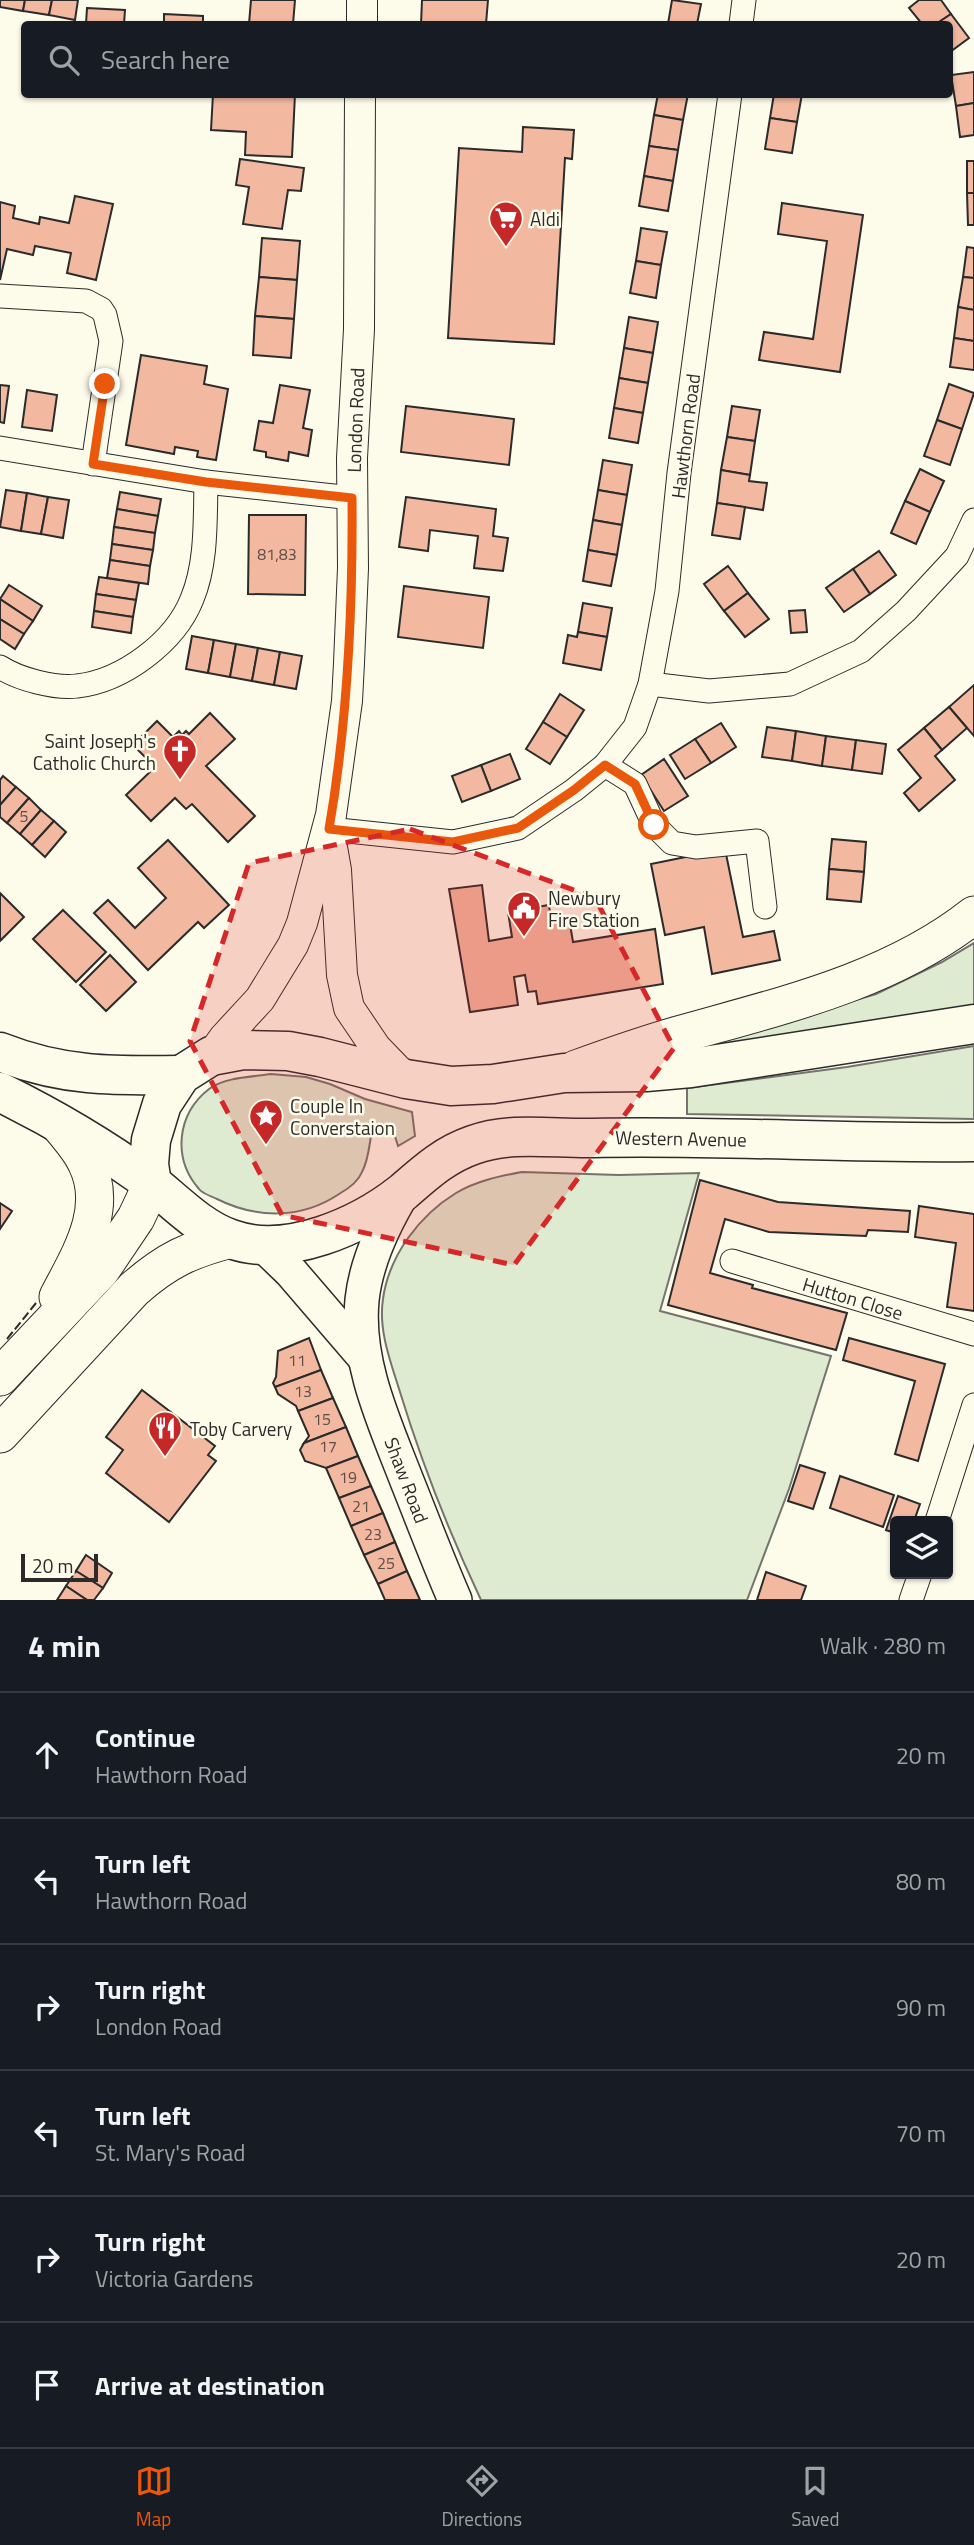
<!DOCTYPE html>
<meta charset="utf-8">
<style>
:root{--surface:#171b24;--page:#20242c;--text:#f1f3f6;--muted:#9ea1a6;--line:#363941;--accent:#ea580c}
body{margin:0;font-family:"Titillium Web",sans-serif;background:var(--page);color:var(--text)}
.controls{position:absolute;right:21px;bottom:21px;display:grid;overflow:hidden;border-radius:7px;box-shadow:0 2px 5px #0004}
.controls button{width:63px;height:63px;display:grid;place-items:center;padding:0;border:0;border-bottom:2px solid var(--line);background:var(--surface);color:var(--text);font:35px sans-serif}
.scale{position:absolute;left:21px;bottom:18px;width:77px;box-sizing:border-box;padding-left:7px;border:4px solid #2b2b2b;border-top:0;font-size:19px;line-height:24px;white-space:nowrap;color:#2b2b2b;-webkit-text-stroke:5px #fdfbea;paint-order:stroke}
.stop{position:absolute;width:21px;height:21px;margin:-16px;border:5px solid #ea580c;border-radius:50%;background:#fff}
.stop.end{background:#ea580c;border-color:#fff;box-shadow:0 2px 7px #0008}
.list{margin:0;padding:0;list-style:none}
h2{display:flex;justify-content:space-between;align-items:center;height:91px;margin:0;padding:0 28px;font-size:30px}
h2 small{font-size:23px;font-weight:400;color:var(--muted)}
.list li{display:grid;grid-template-columns:46px 1fr auto;gap:21px;align-items:center;box-sizing:border-box;height:126px;padding:0 28px;border-top:2px solid var(--line)}
.list b{display:block;font-size:26px;white-space:nowrap}
.list p{margin:0;font-size:23px;white-space:nowrap;color:var(--muted)}
.list em{font-size:23px;font-style:normal;color:var(--muted)}
.icon{flex:none;width:38px;height:38px;fill:none;stroke:currentColor;stroke-width:2;stroke-linecap:round;stroke-linejoin:round}
.map{position:relative;flex:none;width:974px;height:1600px;overflow:hidden}
.search{position:absolute;background:var(--surface);box-shadow:0 2px 5px #0004;left:21px;right:21px;top:21px;height:77px;display:flex;align-items:center;gap:18px;box-sizing:border-box;padding:0 24px;border-radius:7px;color:var(--muted);font-size:26px}
.sheet{height:847px;background:var(--surface)}
nav{display:flex;justify-content:space-around;align-items:center;box-sizing:border-box;height:98px;border-top:2px solid var(--line);background:var(--surface);font-size:19px;color:var(--muted)}
nav a{display:grid;justify-items:center;gap:4px}
nav .on{color:var(--accent)}
.map>svg:first-child{display:block}
.green{fill:#deebd1;stroke:#74746e;stroke-width:2}
.building{fill:#f2b8a0;stroke:#2b2b2b;stroke-width:2}
.lines{fill:none;stroke-linecap:round;stroke-linejoin:round}
.minor-casing{stroke:#2b2b2b;stroke-width:25}
.tertiary-casing{stroke:#2b2b2b;stroke-width:32}
.secondary-casing{stroke:#2b2b2b;stroke-width:36}
.primary-casing{stroke:#2b2b2b;stroke-width:39}
.trunk-casing{stroke:#2b2b2b;stroke-width:41}
.minor{stroke:#fdfbea;stroke-width:23}
.tertiary{stroke:#fdfbea;stroke-width:30}
.secondary{stroke:#fdfbea;stroke-width:33}
.primary{stroke:#fdfbea;stroke-width:37}
.trunk{stroke:#fdfbea;stroke-width:38}
.fence{stroke:#2b2b2b;stroke-width:2;stroke-dasharray:9 3.5;stroke-linecap:butt}
.route{stroke:#ea580c;stroke-width:9}
.marked{fill:#d62828;fill-opacity:0.2;stroke:#d62828;stroke-width:5;stroke-dasharray:14 9;stroke-linejoin:round}
.labels{text-anchor:middle;dominant-baseline:central;stroke-width:5;stroke-linejoin:round;paint-order:stroke}
.number-label{font-size:16px;fill:#5d4e48}
.poi-label{font-size:19px;fill:#2b2b2b;stroke:#fdfbea;text-anchor:start}
.street-label{font-size:19px;fill:#2b2b2b;stroke:#fdfbea}
</style>
<div class="map">
<svg width="974" height="1600" viewBox="0 0 974 1600">
<rect width="100%" height="100%" fill="#fdfbea"/>
<!-- green -->
<g class="green">
<polygon points="974,943 974,1005 882,1024 709,1052 704,1045 876,994 942,962"/>
<polygon points="974,1046 974,1119 687,1114 687,1088 847,1067"/>
<path d="M 271,1074 L 306,1077 L 330,1084 L 365,1099 L 412,1112 L 415,1136 L 398,1146 L 393,1130 L 371,1136 C 369,1148 368,1161 362,1172 C 358,1182 348,1189 339,1194 C 302,1219 257,1219 217,1199 C 211,1196 203,1194 199,1189 C 172,1158 177,1114 209,1089 C 225,1077 252,1077 271,1074 Z"/>
<path d="M 522,1172 L 619,1175 L 699,1173 L 660,1311 L 831,1356 L 789,1489 L 747,1600 L 481,1600 C 449,1532 422,1464 400,1392 C 391,1363 378,1330 383,1299 C 389,1255 420,1215 456,1193 C 476,1181 500,1176 522,1172 Z"/>
</g>
<!-- building -->
<g class="building">
<polygon points="0,0 25,0 23,11 0,7"/>
<polygon points="25,0 52,0 49,15 23,11"/>
<polygon points="52,0 78,0 75,20 49,15"/>
<polygon points="251,0 295,0 293,24 249,24"/>
<polygon points="422,0 488,0 486,24 421,24"/>
<polygon points="672,0 701,4 697,24 668,24"/>
<polygon points="919,0 941,0 951,14 936,24 922,24 909,8"/>
<polygon points="87,8 125,10 124,24 86,24"/>
<polygon points="164,14 203,16 203,24 164,24"/>
<polygon points="951,14 969,38 950,52 950,24 936,24"/>
<polygon points="974,72 974,103 956,106 951,75"/>
<polygon points="213,94 295,94 292,157 245,155 246,132 211,130"/>
<polygon points="658,94 688,94 683,120 654,115"/>
<polygon points="774,94 802,94 797,122 770,118"/>
<polygon points="974,103 974,135 960,137 956,106"/>
<polygon points="654,115 683,120 678,150 649,146"/>
<polygon points="770,118 797,122 792,153 765,149"/>
<polygon points="523,127 574,130 572,159 565,158 554,344 448,338 459,148 522,152"/>
<polygon points="649,146 678,150 673,181 644,176"/>
<polygon points="240,159 304,168 301,191 288,190 282,229 243,224 249,187 236,185"/>
<rect x="967" y="161" width="7" height="32"/>
<polygon points="644,176 673,181 668,211 639,206"/>
<polygon points="967,193 974,193 974,225 968,225"/>
<polygon points="75,196 113,204 96,280 67,273 71,253 35,246 33,255 7,249 0,280 0,202 15,206 13,218 39,224 40,217 69,223"/>
<polygon points="782,203 863,215 840,372 759,360 764,332 813,339 827,241 778,234"/>
<polygon points="641,228 667,232 661,265 636,261"/>
<polygon points="262,238 300,241 297,280 259,277"/>
<polygon points="967,247 974,248 974,278 963,277"/>
<polygon points="636,261 661,265 656,298 630,293"/>
<polygon points="259,277 297,280 294,319 255,316"/>
<polygon points="963,277 974,278 974,310 958,307"/>
<polygon points="958,307 974,310 974,341 954,338"/>
<polygon points="255,316 294,319 291,358 253,355"/>
<polygon points="629,317 658,322 653,353 624,348"/>
<polygon points="954,338 974,341 974,370 950,367"/>
<polygon points="624,348 653,353 648,383 619,378"/>
<polygon points="141,355 207,366 204,384 228,389 216,460 197,457 198,451 175,447 174,454 126,445"/>
<polygon points="619,378 648,383 643,413 614,408"/>
<polygon points="949,384 974,393 962,429 937,420"/>
<polygon points="0,385 9,386 4,423 0,422"/>
<polygon points="280,385 310,390 303,428 312,430 308,456 289,452 288,461 266,457 266,452 254,450 259,421 273,423"/>
<polygon points="27,390 57,395 52,431 22,427"/>
<polygon points="406,406 514,419 509,465 401,452"/>
<polygon points="732,406 760,410 755,441 727,437"/>
<polygon points="614,408 643,413 638,443 609,438"/>
<polygon points="937,420 962,429 950,465 924,456"/>
<polygon points="727,437 755,441 750,475 721,470"/>
<polygon points="603,460 632,465 627,495 598,490"/>
<polygon points="920,469 944,481 930,512 905,501"/>
<polygon points="721,470 750,475 749,481 767,483 763,510 717,503"/>
<polygon points="6,490 27,493 21,531 0,527"/>
<polygon points="598,490 627,495 622,525 593,520"/>
<polygon points="120,492 161,499 158,516 117,509"/>
<polygon points="27,493 48,497 41,534 21,531"/>
<polygon points="48,497 69,500 63,538 41,534"/>
<polygon points="406,497 496,509 493,536 508,538 503,571 474,568 478,536 430,530 428,551 399,547"/>
<polygon points="905,501 930,512 916,544 891,533"/>
<polygon points="717,503 745,507 740,539 712,535"/>
<polygon points="117,509 158,516 155,533 114,527"/>
<polygon points="249,515 306,515 305,595 248,594"/>
<polygon points="593,520 622,525 617,555 588,550"/>
<polygon points="114,527 155,533 153,550 112,544"/>
<polygon points="112,544 153,550 150,566 110,560"/>
<polygon points="588,550 617,555 611,586 583,581"/>
<polygon points="879,551 896,575 870,594 853,569"/>
<polygon points="110,560 150,566 148,584 107,578"/>
<polygon points="728,566 748,593 724,611 704,584"/>
<polygon points="853,569 870,594 844,612 826,588"/>
<polygon points="99,577 139,583 136,600 96,594"/>
<polygon points="9,585 42,606 33,621 0,599"/>
<polygon points="404,586 489,597 483,648 398,637"/>
<polygon points="748,593 769,619 745,637 724,611"/>
<polygon points="96,594 136,600 133,617 94,611"/>
<polygon points="0,599 33,621 24,634 0,619"/>
<polygon points="583,603 612,608 607,637 578,632"/>
<polygon points="805,610 807,632 791,633 789,611"/>
<polygon points="94,611 133,617 131,633 92,627"/>
<polygon points="0,619 24,634 15,649 0,639"/>
<polygon points="578,632 607,637 601,670 563,663 568,635 577,637"/>
<polygon points="192,636 214,640 208,673 186,669"/>
<polygon points="214,640 236,644 230,677 208,673"/>
<polygon points="236,644 258,648 252,681 230,677"/>
<polygon points="258,648 280,652 274,685 252,681"/>
<polygon points="280,652 302,656 296,689 274,685"/>
<polygon points="974,685 974,736 949,707"/>
<polygon points="560,694 584,710 567,737 543,722"/>
<polygon points="949,707 967,728 942,750 924,728"/>
<polygon points="210,713 235,739 206,766 255,816 228,842 192,804 186,809 175,798 151,821 126,795 155,767 133,745 157,721 173,737 179,731 182,735 186,731 189,734"/>
<polygon points="543,722 567,737 550,764 526,749"/>
<polygon points="721,723 736,747 711,763 695,739"/>
<polygon points="767,727 796,731 792,761 762,757"/>
<polygon points="924,728 942,750 935,756 955,780 919,811 904,793 921,778 898,750"/>
<polygon points="796,731 826,736 822,766 792,761"/>
<polygon points="826,736 856,740 852,770 822,766"/>
<polygon points="695,739 711,763 685,779 670,755"/>
<polygon points="856,740 886,744 882,774 852,770"/>
<polygon points="510,754 520,779 491,791 481,765"/>
<polygon points="664,759 688,796 664,811 641,775"/>
<polygon points="481,765 491,791 462,802 452,776"/>
<polygon points="3,776 16,787 0,805 0,780"/>
<polygon points="16,787 29,798 7,823 0,817 0,805"/>
<polygon points="29,798 41,810 20,834 7,823"/>
<polygon points="41,810 54,821 32,845 20,834"/>
<polygon points="54,821 66,832 45,857 32,845"/>
<polygon points="832,839 866,842 864,872 829,869"/>
<polygon points="168,840 229,905 204,928 198,922 148,970 94,913 108,900 135,928 166,898 138,868"/>
<polygon points="725,849 743,937 774,931 780,960 712,974 704,927 665,935 651,864"/>
<polygon points="829,869 864,872 861,902 827,899"/>
<polygon points="482,885 489,941 512,937 508,912 549,905 551,921 569,918 573,942 655,929 663,984 538,1004 536,991 528,992 525,975 514,977 518,1005 470,1012 449,889"/>
<polygon points="0,893 24,917 0,941"/>
<polygon points="63,910 106,952 76,982 33,939"/>
<polygon points="110,955 136,982 106,1011 80,985"/>
<polygon points="700,1180 778,1202 910,1211 908,1232 868,1230 866,1236 769,1232 725,1219 710,1273 753,1285 752,1288 847,1313 836,1350 668,1305"/>
<polygon points="0,1203 12,1211 0,1229"/>
<polygon points="919,1206 974,1214 974,1311 947,1307 956,1243 915,1237"/>
<polygon points="309,1338 321,1370 275,1387 273,1383 276,1377 278,1351"/>
<polygon points="849,1338 945,1364 918,1461 895,1454 915,1381 843,1360"/>
<polygon points="321,1370 333,1398 298,1411 296,1406 278,1394 275,1387"/>
<polygon points="142,1390 215,1446 208,1455 216,1461 169,1522 106,1473 123,1450 106,1437"/>
<polygon points="333,1398 346,1427 304,1443 309,1436 298,1411"/>
<polygon points="346,1427 358,1456 326,1468 305,1461 300,1450 304,1443"/>
<polygon points="358,1456 371,1486 339,1498 326,1468"/>
<polygon points="800,1465 825,1473 813,1509 788,1501"/>
<polygon points="840,1476 894,1495 883,1527 830,1508"/>
<polygon points="371,1486 383,1513 351,1526 339,1498"/>
<polygon points="898,1496 920,1504 914,1521 895,1521 895,1533 886,1530"/>
<polygon points="383,1513 395,1542 364,1555 351,1526"/>
<polygon points="395,1542 407,1571 378,1584 364,1555"/>
<polygon points="86,1555 112,1573 103,1588 76,1571"/>
<polygon points="76,1571 103,1588 94,1600 87,1600 66,1586"/>
<polygon points="407,1571 420,1600 385,1600 378,1584"/>
<polygon points="766,1572 806,1586 801,1600 757,1600"/>
<polygon points="66,1586 87,1600 57,1600"/>
</g>
<g class="lines">
<!-- minor casing -->
<g class="minor-casing">
<g id="minor">
<polyline points="741,24 744,0"/>
<polyline points="0,296 86,301 101,309 105,315 111,341 93,464"/>
<polyline points="0,448 206,482 352,498"/>
<path d="M 0,667 C 18,679 56,689 77,686 C 123,681 175,642 192,599 C 207,563 205,521 206,482"/>
<polyline points="650,684 709,691 790,684 861,651 906,611 957,556 974,520"/>
<polyline points="605,765 635,784 654,825 672,843 696,847 757,841 765,907"/>
<polyline points="329,829 453,842 518,828 574,790 605,765 635,727 650,684 667,591 679,473 730,94"/>
<polyline points="732,1261 974,1334"/>
<polyline points="937,1521 974,1405"/>
<polyline points="911,1600 920,1574"/>
</g>
</g>
<!-- tertiary casing -->
<g class="tertiary-casing">
<g id="tertiary">
<polyline points="362,24 362,0"/>
<polyline points="330,836 336,870 342,975 349,1008 376,1048 406,1079"/>
<polyline points="211,1056 224,1038 260,999 293,945 302,923 331,815 347,701 349,663 353,568 352,458 359,329 360,94"/>
</g>
</g>
<!-- secondary casing -->
<g class="secondary-casing">
<g id="secondary">
<path d="M 404,1191 C 384,1224 366,1262 362,1300 C 356,1363 385,1424 407,1481 C 423,1521 438,1561 455,1600"/>
<polyline points="262,1244 291,1272 364,1357"/>
</g>
</g>
<!-- primary casing -->
<g class="primary-casing">
<g id="primary">
<path d="M 576,1069 C 609,1057 643,1045 678,1035 C 780,1006 889,982 974,915"/>
<path d="M 57,1122 C 67,1135 79,1147 86,1162 C 110,1209 79,1256 58,1297"/>
<polyline points="0,1377 101,1270 136,1218 152,1184"/>
<path d="M 0,1434 L 134,1289 C 167,1260 189,1250 231,1239"/>
</g>
</g>
<!-- trunk casing -->
<g class="trunk-casing">
<g id="trunk">
<path d="M 0,1052 C 63,1077 114,1076 181,1075"/>
<path d="M 0,1092 C 53,1118 102,1147 149,1181 C 175,1201 199,1228 231,1239 C 287,1259 360,1226 403,1192 C 425,1173 444,1155 473,1145 C 511,1131 554,1139 593,1138 C 720,1135 847,1144 974,1142"/>
<polyline points="152,1184 149,1164 151,1140 162,1104 181,1075 211,1056 243,1050 288,1051 320,1057 406,1079 451,1086 493,1084 564,1073 646,1072 691,1068 974,1024"/>
</g>
</g>
<!-- minor -->
<use href="#minor" class="minor"/>
<!-- tertiary -->
<use href="#tertiary" class="tertiary"/>
<!-- secondary -->
<use href="#secondary" class="secondary"/>
<!-- primary -->
<use href="#primary" class="primary"/>
<!-- trunk -->
<use href="#trunk" class="trunk"/>
<!-- fence -->
<polyline class="fence" points="7,1339 36,1303"/>
</g>
<g class="lines">
<!-- route -->
<path class="route" d="M 105,384 L 93,464 L 206,482 L 352,498 C 353,609 348,719 329,829 L 453,842 L 518,828 L 574,790 L 605,765 L 635,784 L 654,825"/>
</g>
<!-- marked area -->
<path class="marked" d="M 410,829 L 595,898 L 674,1048 L 514,1265 L 282,1215 L 190,1041 L 249,863 Z"/>
<!-- icons -->
<defs>
<g id="supermarket-pin" transform="scale(1.75)"><path d="M0 17L-7.5 6A9.5 9.5 0 1 1 7.5 6Z" fill="#c62828" stroke="#fdfbea"/><path d="M-6-5.5h2.5l.6 2H6L4.5 2H-2.5L-4.4-4H-6ZM-1.5 3.2a1.3 1.3 0 1 0 .1 0ZM3 3.2a1.3 1.3 0 1 0 .1 0Z" fill="#fff"/></g>
<g id="church-pin" transform="scale(1.75)"><path d="M0 17L-7.5 6A9.5 9.5 0 1 1 7.5 6Z" fill="#c62828" stroke="#fdfbea"/><path d="M-1.2-6h2.4v3.5h3.3v2.4h-3.3V6h-2.4V-.1h-3.3v-2.4h3.3Z" fill="#fff"/></g>
<g id="civic-pin" transform="scale(1.75)"><path d="M0 17L-7.5 6A9.5 9.5 0 1 1 7.5 6Z" fill="#c62828" stroke="#fdfbea"/><path d="M-.6-6.5H3V-4.5H.6V-3L4-1V1h2V6H-6V1h2V-1L-.6-3ZM-1.2 2.5V6h2.4V2.5Z" fill="#fff"/></g>
<g id="sight-pin" transform="scale(1.75)"><path d="M0 17L-7.5 6A9.5 9.5 0 1 1 7.5 6Z" fill="#c62828" stroke="#fdfbea"/><path d="M0-6L1.8-2.2L6-1.7L2.9 1.2L3.7 5.4L0 3.3L-3.7 5.4L-2.9 1.2L-6-1.7L-1.8-2.2Z" fill="#fff"/></g>
<g id="restaurant-pin" transform="scale(1.75)"><path d="M0 17L-7.5 6A9.5 9.5 0 1 1 7.5 6Z" fill="#c62828" stroke="#fdfbea"/><path d="M-5-6h1v4h1v-4h1v4h1v-4h1v5L-1.5 .5V6h-2V.5L-5-1ZM5-6V6H3V1.5H1.5Q1.5-4 5-6Z" fill="#fff"/></g>
</defs>
<g fill-rule="evenodd">
<use href="#supermarket-pin" x="506" y="218"/>
<use href="#church-pin" x="180" y="751"/>
<use href="#civic-pin" x="524" y="908"/>
<use href="#sight-pin" x="266" y="1116"/>
<use href="#restaurant-pin" x="165" y="1428"/>
</g>
<g class="labels">
<!-- number labels -->
<g class="number-label">
<text x="277" y="554">81,83</text>
<text x="24" y="816">5</text>
<text x="297" y="1360">11</text>
<text x="303" y="1391">13</text>
<text x="322" y="1419">15</text>
<text x="328" y="1446">17</text>
<text x="348" y="1477">19</text>
<text x="361" y="1506">21</text>
<text x="373" y="1534">23</text>
<text x="386" y="1563">25</text>
</g>
<!-- poi labels -->
<g class="poi-label">
<text x="530" y="218">Aldi</text>
<text x="156" y="740" text-anchor="end">Saint Joseph's<tspan x="156" dy="22">Catholic Church</tspan></text>
<text x="548" y="897">Newbury<tspan x="548" dy="22">Fire Station</tspan></text>
<text x="290" y="1105">Couple In<tspan x="290" dy="22">Converstaion</tspan></text>
<text x="190" y="1428">Toby Carvery</text>
</g>
<!-- street labels -->
<g class="street-label">
<text transform="translate(355 420) rotate(-88)">London Road</text>
<text transform="translate(685 436) rotate(-83)">Hawthorn Road</text>
<text transform="translate(681 1138) rotate(1)">Western Avenue</text>
<text transform="translate(853 1298) rotate(17)">Hutton Close</text>
<text transform="translate(407 1480) rotate(69)">Shaw Road</text>
</g>
</g>
</svg>
<div class="controls">
<button><svg class="icon" aria-label="layers" viewBox="0 0 24 24"><path d="M12 4l9 5-9 5-9-5zM3 14l9 5 9-5"/></svg></button>
</div>
<div class="scale">20 m</div>
<div class="stop" style="left:654px;top:825px"></div>
<div class="stop end" style="left:105px;top:384px"></div>
<div class="search"><svg class="icon" aria-label="search" viewBox="0 0 24 24"><circle cx="10" cy="10" r="6"/><path d="M15 15l6 6"/></svg>Search here</div>
</div>
<section class="sheet">
<h2>4 min<small>Walk · 280 m</small></h2>
<ul class="list">
<li><svg class="icon" aria-label="ahead" viewBox="0 0 24 24"><path d="M12 20V5M6 11l6-6 6 6"/></svg><div><b>Continue</b><p>Hawthorn Road</p></div><em>20 m</em></li>
<li><svg class="icon" aria-label="left" viewBox="0 0 24 24"><path d="M17 20v-9H6M10 6l-5 5 5 5"/></svg><div><b>Turn left</b><p>Hawthorn Road</p></div><em>80 m</em></li>
<li><svg class="icon" aria-label="right" viewBox="0 0 24 24"><path d="M7 20v-9h11M14 6l5 5-5 5"/></svg><div><b>Turn right</b><p>London Road</p></div><em>90 m</em></li>
<li><svg class="icon" aria-label="left" viewBox="0 0 24 24"><path d="M17 20v-9H6M10 6l-5 5 5 5"/></svg><div><b>Turn left</b><p>St. Mary's Road</p></div><em>70 m</em></li>
<li><svg class="icon" aria-label="right" viewBox="0 0 24 24"><path d="M7 20v-9h11M14 6l5 5-5 5"/></svg><div><b>Turn right</b><p>Victoria Gardens</p></div><em>20 m</em></li>
<li><svg class="icon" aria-label="arrive" viewBox="0 0 24 24"><path d="M6 21V4h12l-3 4 3 4H6"/></svg><div><b>Arrive at destination</b></div></li>
</ul>
</section>
<nav>
<a class="on"><svg class="icon" aria-label="map" viewBox="0 0 24 24"><path d="M3 6l6-2 6 2 6-2v14l-6 2-6-2-6 2zM9 4v14M15 6v14"/></svg>Map</a>
<a><svg class="icon" aria-label="directions" viewBox="0 0 24 24"><path d="M12 3l9 9-9 9-9-9zM9 14v-3h6M13 9l2 2-2 2"/></svg>Directions</a>
<a><svg class="icon" aria-label="saved" viewBox="0 0 24 24"><path d="M7 4h10v16l-5-4-5 4z"/></svg>Saved</a>
</nav>
